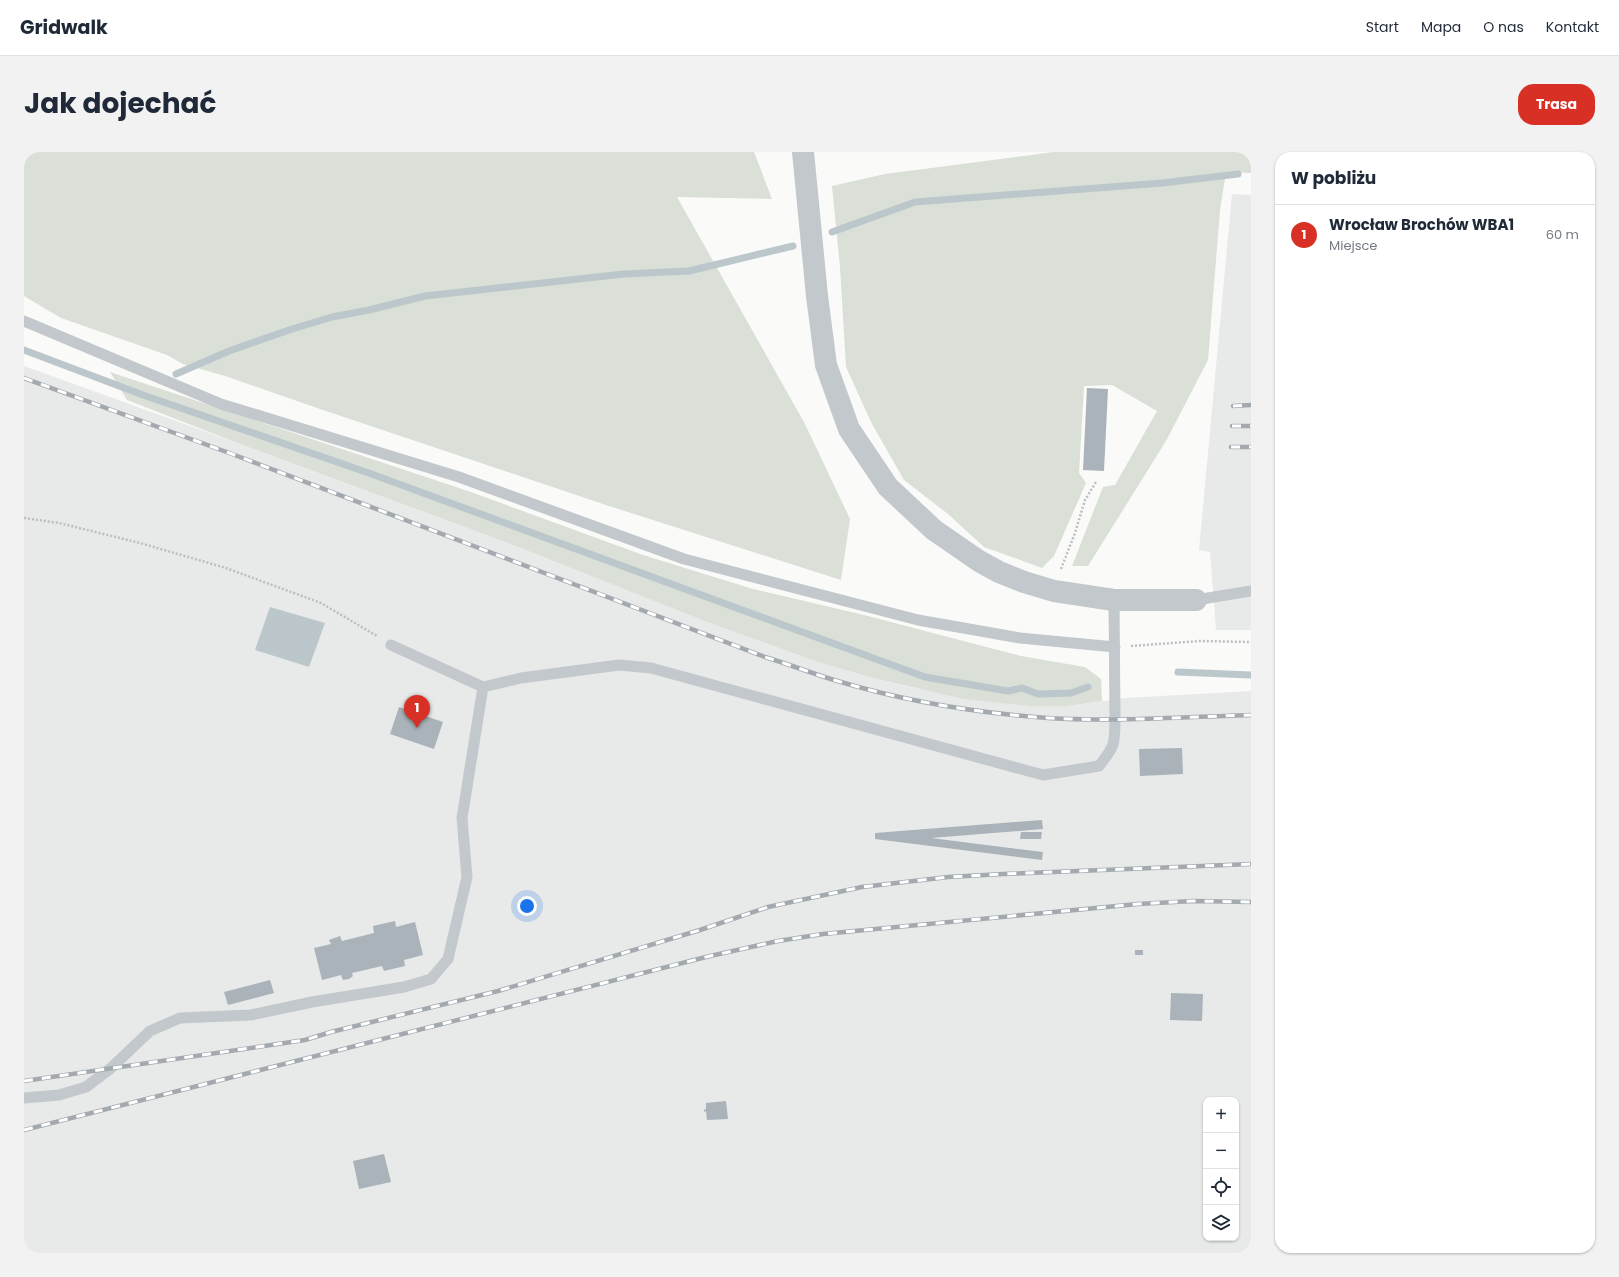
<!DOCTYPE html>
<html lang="pl">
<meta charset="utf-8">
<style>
:root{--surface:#fff;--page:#f2f2f3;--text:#1f2937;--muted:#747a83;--line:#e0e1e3;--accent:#d93025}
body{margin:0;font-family:Poppins,sans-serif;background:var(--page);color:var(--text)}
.controls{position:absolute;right:12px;bottom:12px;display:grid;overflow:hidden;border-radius:8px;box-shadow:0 1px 3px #0004}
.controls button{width:36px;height:36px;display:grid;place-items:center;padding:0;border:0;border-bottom:1px solid var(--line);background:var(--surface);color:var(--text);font:20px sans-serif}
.you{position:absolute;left:503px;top:754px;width:14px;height:14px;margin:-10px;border:3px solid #fff;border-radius:50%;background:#1a73e8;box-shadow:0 0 0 6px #1a73e833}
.badge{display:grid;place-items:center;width:26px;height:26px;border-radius:50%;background:var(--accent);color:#fff;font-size:13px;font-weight:700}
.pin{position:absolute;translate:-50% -33px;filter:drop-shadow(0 1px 2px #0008)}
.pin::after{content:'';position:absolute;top:21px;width:14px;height:12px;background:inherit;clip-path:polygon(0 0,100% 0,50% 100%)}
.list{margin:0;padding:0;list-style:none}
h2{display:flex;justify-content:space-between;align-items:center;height:52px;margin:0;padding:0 16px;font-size:17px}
h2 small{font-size:13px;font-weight:400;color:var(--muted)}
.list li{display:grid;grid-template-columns:26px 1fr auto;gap:12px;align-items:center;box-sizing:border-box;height:60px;padding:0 16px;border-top:1px solid var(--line)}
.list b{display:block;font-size:15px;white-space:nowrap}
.list p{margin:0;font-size:13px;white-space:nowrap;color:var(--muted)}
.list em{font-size:13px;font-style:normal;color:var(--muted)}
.icon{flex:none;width:22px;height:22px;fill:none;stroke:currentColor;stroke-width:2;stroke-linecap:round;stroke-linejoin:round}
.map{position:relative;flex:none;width:1227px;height:1101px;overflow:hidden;border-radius:16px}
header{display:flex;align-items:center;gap:24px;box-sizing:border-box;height:56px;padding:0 20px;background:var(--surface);border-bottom:1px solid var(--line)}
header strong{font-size:19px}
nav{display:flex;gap:22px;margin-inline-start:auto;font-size:14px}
.intro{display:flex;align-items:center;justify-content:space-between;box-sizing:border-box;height:96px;padding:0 24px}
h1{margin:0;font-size:28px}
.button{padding:10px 18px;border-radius:16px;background:var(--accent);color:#fff;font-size:14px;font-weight:700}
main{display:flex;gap:24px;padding:0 24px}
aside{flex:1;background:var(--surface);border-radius:16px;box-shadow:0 1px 3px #0004}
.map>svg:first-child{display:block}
.built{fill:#e8e9e9;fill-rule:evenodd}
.green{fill:#dadfd7}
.water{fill:#bbc7cb}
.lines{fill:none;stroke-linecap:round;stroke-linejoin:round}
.stream{stroke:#bbc7cb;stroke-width:7}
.building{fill:#aab3b9}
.path{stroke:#bbbfc2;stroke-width:2.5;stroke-dasharray:2 2;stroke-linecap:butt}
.lane{stroke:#c3c8cc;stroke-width:11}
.street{stroke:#c3c8cc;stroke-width:22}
.rail-casing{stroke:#a2aab0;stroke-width:4.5}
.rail{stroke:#fff;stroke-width:3;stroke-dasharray:9;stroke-linecap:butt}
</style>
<header>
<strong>Gridwalk</strong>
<nav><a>Start</a><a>Mapa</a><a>O nas</a><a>Kontakt</a></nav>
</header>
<div class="intro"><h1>Jak dojechać</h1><a class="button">Trasa</a></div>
<main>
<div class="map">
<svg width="1227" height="1101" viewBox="0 0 1227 1101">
<rect width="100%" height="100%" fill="#fafaf8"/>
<!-- built -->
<g class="built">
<polygon points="1208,42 1227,43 1227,478 1192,478 1186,400 1175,398"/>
<path d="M 0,214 L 172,276 L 484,391 L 683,470 L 794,510 L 849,526 L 890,536 L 1005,554 L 1044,554 L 1101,546 L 1227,539 L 1227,1101 L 0,1101 ZM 1182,948 L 1212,948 L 1212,1086 L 1182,1086 Z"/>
</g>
<!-- green -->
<g class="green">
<polygon points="0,0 730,0 748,47 653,45 781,272 826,367 817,428 582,353 299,258 201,224 159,212 143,203 37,166 0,144"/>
<polygon points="1030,0 1227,0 1227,21 1202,20 1196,58 1184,208 1142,289 1064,414 1048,414 1079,335 1091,333 1133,259 1088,233 1060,234 1055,321 1062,331 1030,404 1018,416 960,395 924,362 880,328 848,272 822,215 816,115 808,34 861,22"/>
<polygon points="86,220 444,339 619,403 729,437 840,463 997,504 1061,515 1077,527 1078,549 1044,554 1005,554 940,547 849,526 794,510 683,470 484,391 216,292 103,248"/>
</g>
<!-- water -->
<polygon class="water" points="246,455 301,471 285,515 231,498"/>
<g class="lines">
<!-- stream -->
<g class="stream">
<polyline points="808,80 891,50 1138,31 1214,22"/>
<polyline points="0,198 119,243 342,320 901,525 984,539 998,536 1014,542 1047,541 1064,535"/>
<polyline points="152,222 205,199 265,178 308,165 345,158 401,144 600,122 665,119 769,94"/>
<polyline points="1154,520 1227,523"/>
</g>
</g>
<!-- building -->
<g class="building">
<polygon points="1063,236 1084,237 1080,319 1059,318"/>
<polygon points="375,555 419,570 410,597 366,582"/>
<polygon points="1158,596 1159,622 1116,624 1115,597"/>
<polygon points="1018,668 1019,677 907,686 1019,700 1018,708 851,687 851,681"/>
<polygon points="997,680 1018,680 1017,687 996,687"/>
<polygon points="371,769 372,775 391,770 399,803 380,808 381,814 360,819 358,814 328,821 329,824 325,827 319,828 317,823 298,828 290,796 307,792 305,788 316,784 318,789 350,781 349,774"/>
<rect x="1111" y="798" width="8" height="5"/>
<polygon points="246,828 250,841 204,853 200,840"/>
<polygon points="1147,841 1179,842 1178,869 1146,868"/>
<polygon points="702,949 704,967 683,968 682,959 680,960 680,958 682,957 682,951"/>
<polygon points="360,1002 367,1030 335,1037 329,1009"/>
</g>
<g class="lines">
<!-- path -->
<g class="path">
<polyline points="0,366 35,371 116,391 202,416 297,451 353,484"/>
<polyline points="1037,417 1051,381 1061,348 1072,330"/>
<polyline points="1107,494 1176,489 1227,490"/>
</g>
<!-- lane -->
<g class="lane">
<polyline points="0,169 197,252 435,325 660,407 894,468 996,486 1091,495"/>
<polyline points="1172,448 1227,439"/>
<path d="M 367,493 L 459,535 L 497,526 L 595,513 L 627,516 L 1019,623 L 1075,614 C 1091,594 1091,592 1091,566 L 1090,448"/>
<polyline points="0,946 35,943 62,935 87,916 126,879 156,866 227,863 288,850 380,835 407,827 424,807 443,725 438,666 459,535"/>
</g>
<!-- street -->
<polyline class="street" points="779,0 793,144 802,213 825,277 864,335 910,378 955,409 975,420 1000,430 1030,439 1090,448 1172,448"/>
<!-- rail casing -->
<g class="rail-casing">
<g id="rail">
<path d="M 0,226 L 208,302 L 741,505 C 764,512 787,521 810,528 C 879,549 953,561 1024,566 C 1092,570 1160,565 1227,563"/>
<polyline points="1209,254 1227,253"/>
<polyline points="1208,274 1227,274"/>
<polyline points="1207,295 1227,295"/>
<polyline points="0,929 281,888 307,880 474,839 676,778 744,755 838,735 924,725 979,722 1227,712"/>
<polyline points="0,978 686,804 754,789 799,782 1114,752 1169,749 1227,750"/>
</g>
</g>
<!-- rail -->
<use href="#rail" class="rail"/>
</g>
</svg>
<div class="controls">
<button>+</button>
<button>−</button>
<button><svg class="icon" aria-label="locate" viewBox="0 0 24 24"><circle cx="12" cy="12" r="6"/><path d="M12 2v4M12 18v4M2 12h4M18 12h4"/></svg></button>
<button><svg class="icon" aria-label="layers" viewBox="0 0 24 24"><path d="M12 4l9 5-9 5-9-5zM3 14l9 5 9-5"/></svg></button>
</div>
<div class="you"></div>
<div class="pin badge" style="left:393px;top:576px">1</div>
</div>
<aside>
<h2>W pobliżu<small></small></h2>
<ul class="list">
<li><span class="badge">1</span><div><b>Wrocław Brochów WBA1</b><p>Miejsce</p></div><em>60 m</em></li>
</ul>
</aside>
</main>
